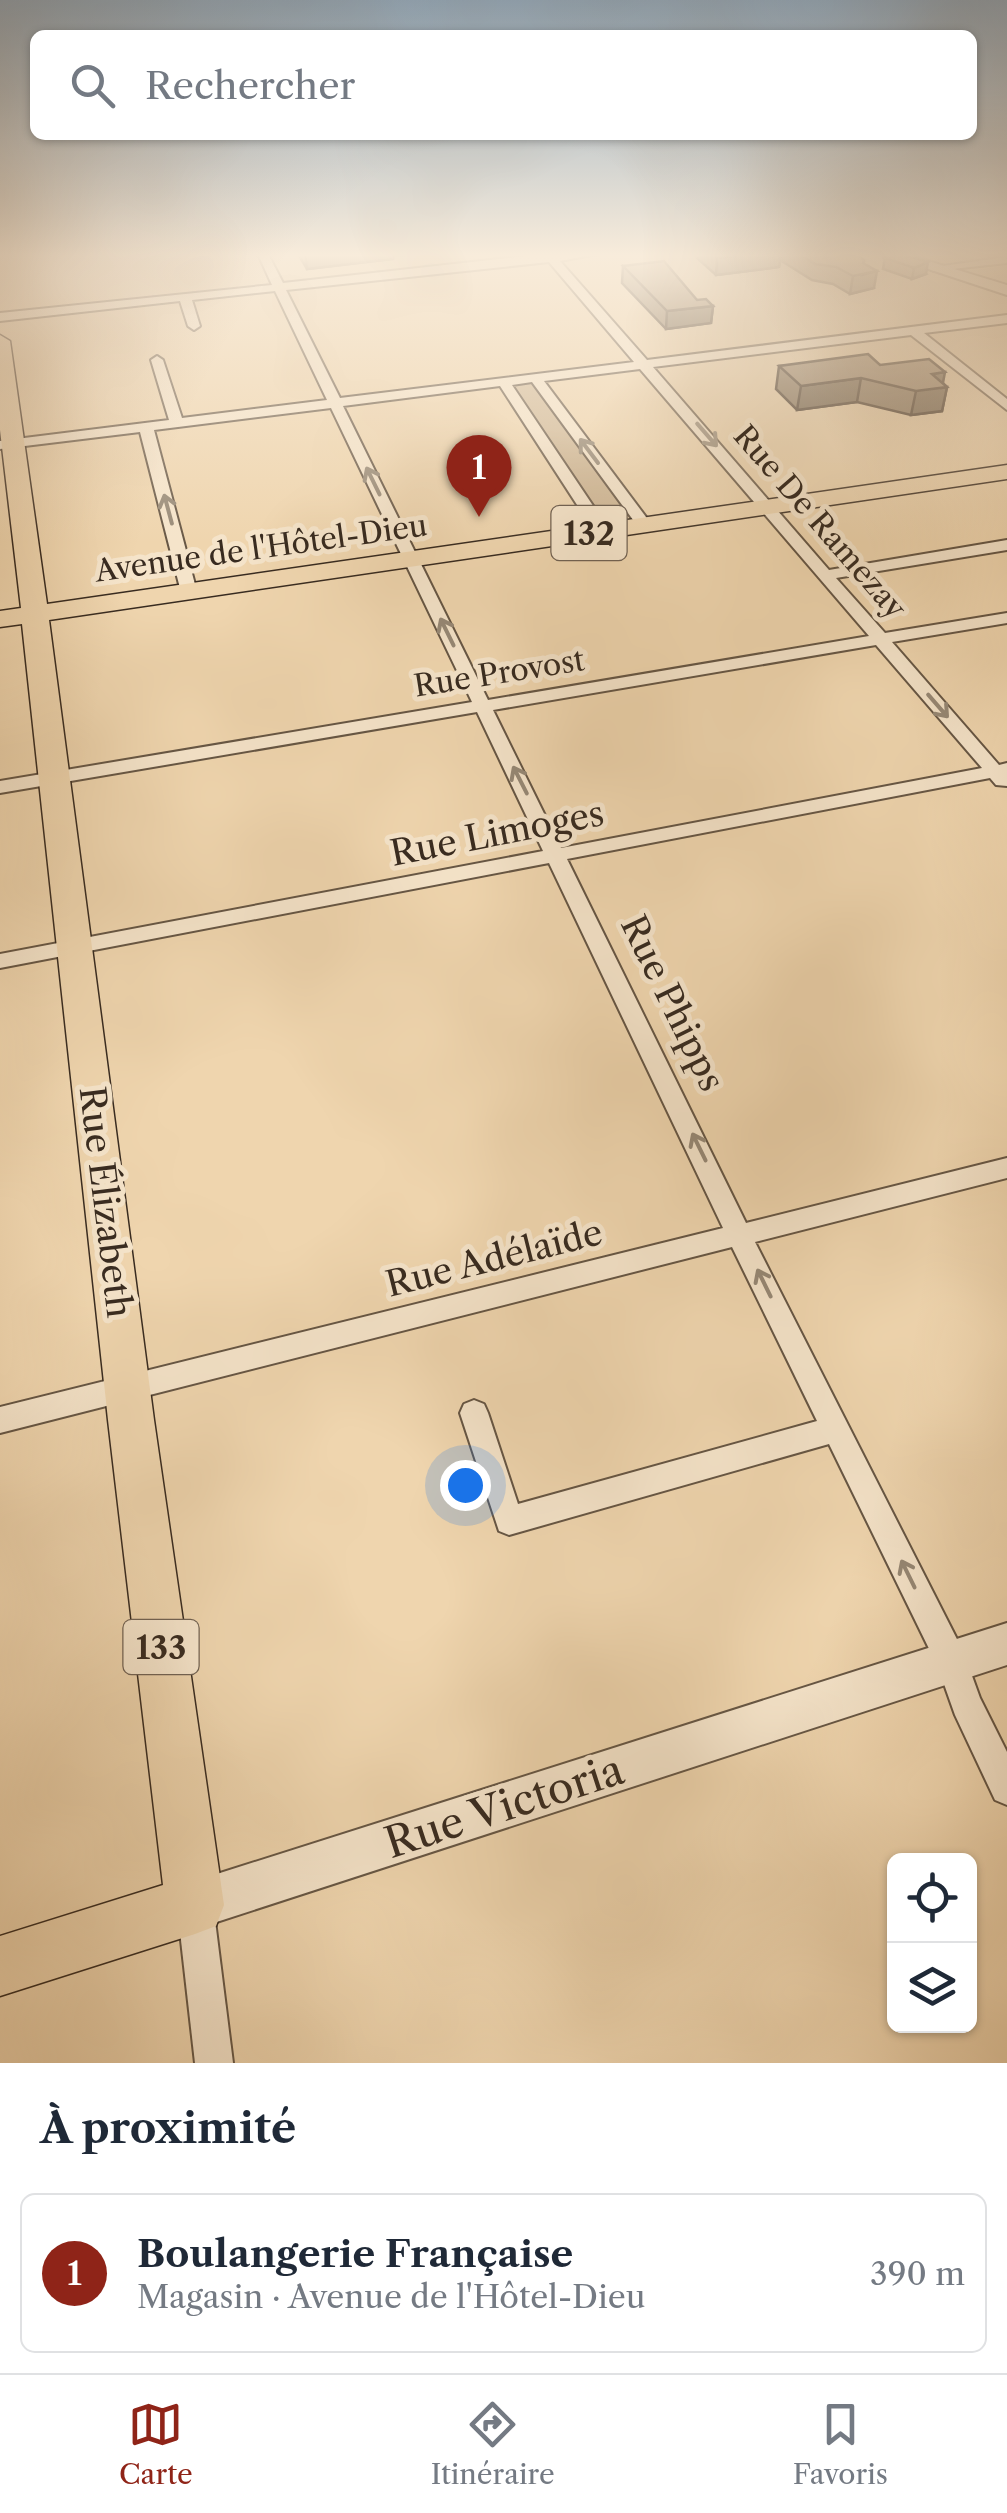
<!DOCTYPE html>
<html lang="fr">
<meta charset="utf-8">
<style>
:root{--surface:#fff;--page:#f6f6f7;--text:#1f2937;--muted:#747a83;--line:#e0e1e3;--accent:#8f2418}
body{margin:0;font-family:"Libre Caslon Text",serif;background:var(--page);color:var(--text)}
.controls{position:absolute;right:30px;bottom:30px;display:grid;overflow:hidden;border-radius:15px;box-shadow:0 2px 8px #0004}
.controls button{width:90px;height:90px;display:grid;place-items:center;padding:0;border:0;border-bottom:2px solid var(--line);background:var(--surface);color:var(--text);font:50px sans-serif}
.you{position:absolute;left:465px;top:1485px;width:35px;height:35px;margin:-25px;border:8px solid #fff;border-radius:50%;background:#1a73e8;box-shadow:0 0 0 15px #1a73e833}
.badge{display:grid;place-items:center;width:65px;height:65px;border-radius:50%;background:var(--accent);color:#fff;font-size:32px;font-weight:700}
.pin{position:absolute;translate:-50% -82px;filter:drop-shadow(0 2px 5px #0008)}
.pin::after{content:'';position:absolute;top:52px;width:35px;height:30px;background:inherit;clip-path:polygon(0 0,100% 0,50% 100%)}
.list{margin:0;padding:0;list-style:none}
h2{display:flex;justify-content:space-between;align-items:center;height:130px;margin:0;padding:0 40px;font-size:42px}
h2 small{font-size:32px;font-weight:400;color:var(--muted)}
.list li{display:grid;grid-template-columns:65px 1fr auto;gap:30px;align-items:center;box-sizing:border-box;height:160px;margin:0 20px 20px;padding:0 20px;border:2px solid var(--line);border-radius:15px}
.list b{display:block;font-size:38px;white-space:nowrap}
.list p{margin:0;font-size:32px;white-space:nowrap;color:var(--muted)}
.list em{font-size:32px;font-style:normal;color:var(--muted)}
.icon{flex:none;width:55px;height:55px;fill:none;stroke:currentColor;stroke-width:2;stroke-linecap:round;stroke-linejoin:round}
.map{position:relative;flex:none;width:1007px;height:2063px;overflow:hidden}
.search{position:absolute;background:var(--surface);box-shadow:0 2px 8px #0004;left:30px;right:30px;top:30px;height:110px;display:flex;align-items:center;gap:25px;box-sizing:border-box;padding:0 35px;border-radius:15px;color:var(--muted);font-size:38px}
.sheet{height:310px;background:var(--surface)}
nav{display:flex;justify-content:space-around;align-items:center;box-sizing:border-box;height:140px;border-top:2px solid var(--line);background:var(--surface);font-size:28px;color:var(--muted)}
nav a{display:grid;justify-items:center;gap:5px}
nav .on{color:var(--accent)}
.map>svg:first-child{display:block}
.green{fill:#d0b896;stroke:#84725b;stroke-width:2.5}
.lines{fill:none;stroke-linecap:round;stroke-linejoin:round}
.minor-casing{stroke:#665644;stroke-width:4}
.tertiary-casing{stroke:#665644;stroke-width:4}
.primary-casing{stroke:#382b20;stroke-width:3}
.minor{fill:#f5e4ca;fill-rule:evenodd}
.tertiary{fill:#f5e4ca;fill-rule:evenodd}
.primary{fill:#efd5ae;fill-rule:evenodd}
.wall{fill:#82715b;stroke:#382b20;stroke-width:2.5}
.shaded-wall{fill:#6a5c4a;stroke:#382b20;stroke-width:2.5}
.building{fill:#97836a;stroke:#382b20;stroke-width:2.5}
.oneway{stroke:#968875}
.labels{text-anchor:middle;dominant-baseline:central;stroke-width:10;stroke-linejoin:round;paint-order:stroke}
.far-street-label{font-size:30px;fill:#382b20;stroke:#f5e4ca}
.shield{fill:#f5e4ca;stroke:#716253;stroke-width:2.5}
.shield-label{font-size:32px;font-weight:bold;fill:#382b20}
.street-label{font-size:35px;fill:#382b20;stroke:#f5e4ca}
.near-street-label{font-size:42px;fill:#382b20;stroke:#f5e4ca}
</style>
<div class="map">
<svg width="1007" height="2063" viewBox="0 0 1007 2063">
<rect width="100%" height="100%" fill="#efd5ae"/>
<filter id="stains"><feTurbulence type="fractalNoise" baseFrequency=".002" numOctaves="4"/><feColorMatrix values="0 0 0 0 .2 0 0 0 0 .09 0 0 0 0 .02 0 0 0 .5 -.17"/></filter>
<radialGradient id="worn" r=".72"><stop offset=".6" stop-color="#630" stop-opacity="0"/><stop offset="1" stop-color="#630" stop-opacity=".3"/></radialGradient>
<!-- green -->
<polygon class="green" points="530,377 629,514 604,519 497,381"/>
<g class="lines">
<!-- minor casing -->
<g class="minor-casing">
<g id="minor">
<path d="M 258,254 L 268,254 L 283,283 L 543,254 L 597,254 L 560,261 L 647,360 L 1007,315 L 1007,323 L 924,333 L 1007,399 L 1007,410 L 911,335 L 653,367 L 829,570 L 1007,540 L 1007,550 L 836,578 L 885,633 L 1007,613 L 1007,623 L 892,642 L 999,765 L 1007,763 L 1007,786 L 996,785 L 990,778 L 567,859 L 746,1223 L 1007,1158 L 1007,1178 L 755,1242 L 963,1651 L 980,1698 L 1007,1752 L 1007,1805 L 995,1800 L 955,1715 L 938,1667 L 829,1444 L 509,1535 L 499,1531 L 460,1413 L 464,1404 L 474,1400 L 484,1404 L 488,1413 L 518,1504 L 817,1421 L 732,1247 L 0,1433 L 0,1407 L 723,1228 L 549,863 L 0,968 L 0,954 L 543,851 L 477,712 L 0,793 L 0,781 L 472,702 L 331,408 L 154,430 L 197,592 L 189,597 L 181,592 L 140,432 L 0,449 L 0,441 L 169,420 L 151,360 L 157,356 L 163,360 L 182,418 L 327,400 L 275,291 L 192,300 L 200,326 L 194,330 L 188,326 L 180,301 L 0,321 L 0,313 L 272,285 ZM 549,262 L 634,362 L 340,398 L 286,290 ZM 640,369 L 869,636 L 488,700 L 343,406 L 500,386 L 594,531 L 602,536 L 610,531 L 512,385 L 532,382 L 639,528 L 644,530 L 652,525 L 544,381 ZM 876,645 L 982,768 L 561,848 L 493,710 Z"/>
<polygon points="1007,257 1007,263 934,271 928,268"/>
<polygon points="195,1887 207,1893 213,1905 233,2063 195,2063 177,1905 183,1893"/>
</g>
</g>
<!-- tertiary casing -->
<g class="tertiary-casing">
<g id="tertiary">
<polygon points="883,254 905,254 1007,285 1007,295"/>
<polygon points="1007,1623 1007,1665 195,1929 178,1922 171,1905 178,1888 195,1881"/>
</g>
</g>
<!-- primary casing -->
<g class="primary-casing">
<polygon id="primary" points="0,335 10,341 47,604 1007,465 1007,479 49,620 154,1420 224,1905 216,1926 195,1934 0,1996 0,1936 163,1885 108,1420 22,624 0,627 0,611 21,608 0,430"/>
</g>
<!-- minor -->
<use href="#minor" class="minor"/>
<!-- tertiary -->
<use href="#tertiary" class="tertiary"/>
<!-- primary -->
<use href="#primary" class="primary"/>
</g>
<!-- wall -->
<g class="wall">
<polygon points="298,254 414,254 393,256 393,259 307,269"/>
<polygon points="697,254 855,254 864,260 864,264 874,288 850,294 833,284 812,280 780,260 779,267 716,275 697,258"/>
<polygon points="896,254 926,274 912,279 883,269 885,258"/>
<polygon points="623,266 697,300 713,306 711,323 666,329 622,283"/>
<polygon points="880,365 943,383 947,387 942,411 911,415 857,402 797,410 776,389 779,366"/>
</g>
<!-- shaded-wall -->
<g class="shaded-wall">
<polygon points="305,254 414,254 393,256 393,259 307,269"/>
<polygon points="754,254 781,254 779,267 716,275 717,258"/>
<polygon points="864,260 862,275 877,271 874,288 850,294 853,276"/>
<polygon points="928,262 926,274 912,279 914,268"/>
<polygon points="713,306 711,323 666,329 667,311"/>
<polygon points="945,372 942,388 947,387 942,411 911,415 916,391 932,374"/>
<polygon points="861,378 857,402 797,410 801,386"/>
</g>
<!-- building -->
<g class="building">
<polygon points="713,254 754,254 717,258"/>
<polygon points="799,254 855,254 864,260 863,263 877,271 853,276 836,267 815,264"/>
<polygon points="896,254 902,254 928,262 914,268 885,258"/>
<polygon points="664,261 697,300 706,299 713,306 667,311 623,266"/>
<polygon points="868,354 880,365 929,359 945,372 932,374 947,387 916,391 861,378 801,386 779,366"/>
</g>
<!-- one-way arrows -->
<defs><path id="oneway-shaft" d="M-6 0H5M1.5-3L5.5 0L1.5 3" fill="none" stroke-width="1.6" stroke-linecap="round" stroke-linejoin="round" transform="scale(2.5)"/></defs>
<g class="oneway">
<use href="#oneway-shaft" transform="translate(707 435) rotate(49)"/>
<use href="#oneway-shaft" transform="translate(589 451) rotate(-127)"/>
<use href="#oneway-shaft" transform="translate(373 481) rotate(-116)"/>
<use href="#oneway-shaft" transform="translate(168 509) rotate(-105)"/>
<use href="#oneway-shaft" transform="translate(447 632) rotate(-116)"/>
<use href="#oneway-shaft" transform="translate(938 706) rotate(49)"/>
<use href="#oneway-shaft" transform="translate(520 780) rotate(-117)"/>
<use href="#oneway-shaft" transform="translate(699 1147) rotate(-116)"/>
<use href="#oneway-shaft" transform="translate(764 1283) rotate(-116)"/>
<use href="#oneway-shaft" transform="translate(908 1574) rotate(-116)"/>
</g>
<!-- sky -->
<linearGradient id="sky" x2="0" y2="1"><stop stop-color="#92aabe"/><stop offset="0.47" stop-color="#f8ecdb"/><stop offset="1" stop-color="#f8ecdb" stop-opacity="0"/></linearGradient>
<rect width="1007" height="543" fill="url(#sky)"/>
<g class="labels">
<!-- far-street labels -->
<g class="far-street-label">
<text transform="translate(820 522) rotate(49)">Rue De Ramezay</text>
<text transform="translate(261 548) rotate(-8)">Avenue de l'Hôtel-Dieu</text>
<text transform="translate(499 673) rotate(-9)">Rue Provost</text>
</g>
<!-- shield labels -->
<g class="shield">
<rect x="551.5" y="506" width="75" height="54" rx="8"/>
<rect x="123.5" y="1620" width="75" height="54" rx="8"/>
</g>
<g class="shield-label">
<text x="589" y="533">132</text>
<text x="161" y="1647">133</text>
</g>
<!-- street labels -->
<g class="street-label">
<text transform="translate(497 833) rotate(-11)">Rue Limoges</text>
<text transform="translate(673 1003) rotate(64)">Rue Phipps</text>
<text transform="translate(106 1202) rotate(83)">Rue Élizabeth</text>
<text transform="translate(494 1258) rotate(-14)">Rue Adélaïde</text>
</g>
<!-- near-street labels -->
<g class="near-street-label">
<text transform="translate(504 1806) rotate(-18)">Rue Victoria</text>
</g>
</g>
<rect width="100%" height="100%" filter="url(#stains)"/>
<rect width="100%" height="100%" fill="url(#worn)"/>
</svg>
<div class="controls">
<button><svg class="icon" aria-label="locate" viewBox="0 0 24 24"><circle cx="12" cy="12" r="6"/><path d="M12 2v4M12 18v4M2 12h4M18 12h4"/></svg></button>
<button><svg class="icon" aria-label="layers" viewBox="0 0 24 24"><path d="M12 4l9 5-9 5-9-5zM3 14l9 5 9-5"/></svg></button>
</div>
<div class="you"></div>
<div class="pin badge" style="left:479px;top:517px">1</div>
<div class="search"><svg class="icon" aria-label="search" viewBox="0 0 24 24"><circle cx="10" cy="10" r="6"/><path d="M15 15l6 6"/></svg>Rechercher</div>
</div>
<section class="sheet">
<h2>À proximité<small></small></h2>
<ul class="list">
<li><span class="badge">1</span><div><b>Boulangerie Française</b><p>Magasin · Avenue de l'Hôtel-Dieu</p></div><em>390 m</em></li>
</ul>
</section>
<nav>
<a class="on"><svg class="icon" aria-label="map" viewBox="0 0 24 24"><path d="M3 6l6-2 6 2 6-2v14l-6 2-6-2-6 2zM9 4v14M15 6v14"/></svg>Carte</a>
<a><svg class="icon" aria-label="directions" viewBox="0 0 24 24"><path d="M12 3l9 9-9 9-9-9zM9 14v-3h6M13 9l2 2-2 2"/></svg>Itinéraire</a>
<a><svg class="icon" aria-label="saved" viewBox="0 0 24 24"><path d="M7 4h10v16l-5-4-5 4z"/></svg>Favoris</a>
</nav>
